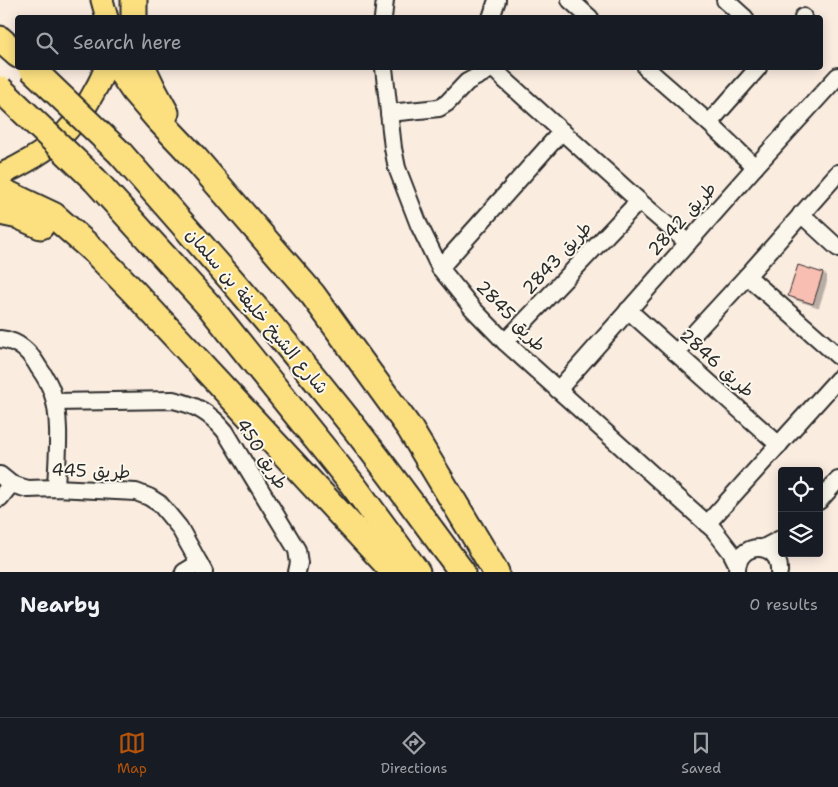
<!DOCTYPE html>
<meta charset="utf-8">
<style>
:root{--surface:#171b24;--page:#242831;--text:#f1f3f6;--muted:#9ea1a6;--line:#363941;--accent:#b45309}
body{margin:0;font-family:"Shantell Sans","Playpen Sans Arabic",sans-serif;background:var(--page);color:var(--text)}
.controls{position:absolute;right:15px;bottom:15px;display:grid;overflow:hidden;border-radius:5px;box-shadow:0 2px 12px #0003}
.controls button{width:45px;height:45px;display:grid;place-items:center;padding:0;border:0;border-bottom:1px solid var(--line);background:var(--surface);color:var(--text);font:25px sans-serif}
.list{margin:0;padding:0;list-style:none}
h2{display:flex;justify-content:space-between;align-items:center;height:65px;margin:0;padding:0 20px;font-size:21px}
h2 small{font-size:16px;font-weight:400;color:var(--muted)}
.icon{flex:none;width:28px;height:28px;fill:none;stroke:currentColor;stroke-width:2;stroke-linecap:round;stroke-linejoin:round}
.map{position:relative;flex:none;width:838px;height:572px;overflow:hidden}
.search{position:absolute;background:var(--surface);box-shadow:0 2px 12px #0003;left:15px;right:15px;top:15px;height:55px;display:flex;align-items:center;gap:12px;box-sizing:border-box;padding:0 18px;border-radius:5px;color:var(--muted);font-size:19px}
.sheet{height:145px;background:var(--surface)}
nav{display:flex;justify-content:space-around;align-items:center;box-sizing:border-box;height:70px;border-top:1px solid var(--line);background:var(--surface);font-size:14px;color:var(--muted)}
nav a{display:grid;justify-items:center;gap:2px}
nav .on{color:var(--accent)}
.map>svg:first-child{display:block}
.building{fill:#f9beb2;stroke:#2b2b2b;filter:url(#shadow)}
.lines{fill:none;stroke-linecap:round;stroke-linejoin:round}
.minor-casing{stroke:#2b2b2b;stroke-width:20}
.major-casing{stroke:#2b2b2b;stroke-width:25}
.highway-casing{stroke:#2b2b2b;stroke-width:29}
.minor{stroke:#fbf7ec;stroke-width:16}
.major{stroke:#fce080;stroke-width:21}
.highway{stroke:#fce080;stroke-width:25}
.highway-bridge-casing{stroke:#2b2b2b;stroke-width:29;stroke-linecap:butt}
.highway-bridge{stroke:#fce080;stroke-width:25}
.labels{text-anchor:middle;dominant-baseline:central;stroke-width:4;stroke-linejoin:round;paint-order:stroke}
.street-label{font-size:18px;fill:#2b2b2b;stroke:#fbf7ec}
</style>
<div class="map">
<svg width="838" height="572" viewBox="0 0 838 572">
<defs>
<filter id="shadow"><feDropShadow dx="5.5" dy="3" stdDeviation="0" flood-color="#0004"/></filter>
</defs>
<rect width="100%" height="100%" fill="#fbece0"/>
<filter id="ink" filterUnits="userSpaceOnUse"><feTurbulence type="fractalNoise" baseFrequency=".02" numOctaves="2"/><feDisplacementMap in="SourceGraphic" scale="10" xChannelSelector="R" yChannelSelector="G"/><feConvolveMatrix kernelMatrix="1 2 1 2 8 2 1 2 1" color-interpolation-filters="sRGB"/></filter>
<g filter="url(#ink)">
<!-- building -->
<polygon class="building" points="798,265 823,273 813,304 788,296"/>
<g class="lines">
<!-- minor casing -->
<g class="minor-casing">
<g id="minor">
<polyline points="570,0 590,18"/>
<polyline points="725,0 745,18"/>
<polyline points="383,18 385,0"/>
<polyline points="491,18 497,0"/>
<polyline points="803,18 803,17"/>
<polyline points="384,68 393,148 397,168 419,225 440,268 473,309 505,342 714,530 731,552 737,564"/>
<polyline points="493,68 505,80 639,201 688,243"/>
<polyline points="646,68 709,123 755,167"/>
<polyline points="389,113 439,108 447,103 467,82 493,68"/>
<polyline points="709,123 758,68"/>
<polyline points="801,214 838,248"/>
<polyline points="440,268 562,131"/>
<polyline points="747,276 838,356"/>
<polyline points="628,310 779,445"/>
<path d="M 0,339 C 19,341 30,352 39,368 C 44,375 49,383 52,392 C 62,418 57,460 56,488"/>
<polyline points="505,342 639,201"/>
<polyline points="676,353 747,276 838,173"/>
<polyline points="558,390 755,167 838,76"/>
<path d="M 55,402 L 173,400 C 196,405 210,413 225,431 L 297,550 L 299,563 L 297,572"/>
<polyline points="0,475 11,484 28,489 56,488 136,492 149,497 160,504 179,527 204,572"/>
<polyline points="0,498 11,484"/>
<polyline points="819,501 838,480"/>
<polyline points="707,524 838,379"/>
<polyline points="763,548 782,538"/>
<polyline points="184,572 199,563"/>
<path d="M 737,572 C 736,540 781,540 779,572"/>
</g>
</g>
<!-- major casing -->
<g class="major-casing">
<g id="major">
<polyline points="102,0 107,18"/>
<path d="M 0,175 C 42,156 73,134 94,92 C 98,85 103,76 105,68"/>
</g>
</g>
<!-- highway casing -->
<g class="highway-casing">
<g id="highway">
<polyline points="134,0 134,18"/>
<polyline points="0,39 18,55"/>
<polyline points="118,68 134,91 158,119 194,157 313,295 410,429 496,572"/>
<polyline points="143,68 154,91 166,113"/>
<path d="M 120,153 C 192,235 264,315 332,400 C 378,456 419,514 462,572"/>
<polyline points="95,180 210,307 353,485 417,572"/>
<polyline points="0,190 53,215 94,251 133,291 394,572"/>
<polyline points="0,212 19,216 41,226"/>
</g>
</g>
<!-- minor -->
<use href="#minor" class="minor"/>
<!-- major -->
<use href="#major" class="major"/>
<!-- highway -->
<use href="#highway" class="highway"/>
<!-- highway-bridge casing -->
<g class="highway-bridge-casing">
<g id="highway-bridge">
<polyline points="31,68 120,153"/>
<polyline points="0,89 95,180"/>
</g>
</g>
<!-- highway-bridge -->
<use href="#highway-bridge" class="highway-bridge"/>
</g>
</g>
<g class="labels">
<!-- street labels -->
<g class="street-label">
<text transform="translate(682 219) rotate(-48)">طريق 2842</text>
<text transform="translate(557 258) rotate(-47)">طريق 2843</text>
<text transform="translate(257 311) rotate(50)">شارع الشيخ خليفة بن سلمان</text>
<text transform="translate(511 316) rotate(46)">طريق 2845</text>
<text transform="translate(717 363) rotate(42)">طريق 2846</text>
<text transform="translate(262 454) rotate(58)">طريق 450</text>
<text transform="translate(91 471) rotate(2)">طريق 445</text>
</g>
</g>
</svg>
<div class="controls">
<button><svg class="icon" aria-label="locate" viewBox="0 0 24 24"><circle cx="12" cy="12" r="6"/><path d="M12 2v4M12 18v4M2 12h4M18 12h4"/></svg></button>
<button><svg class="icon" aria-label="layers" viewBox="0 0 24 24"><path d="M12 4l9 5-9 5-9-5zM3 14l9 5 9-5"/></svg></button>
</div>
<div class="search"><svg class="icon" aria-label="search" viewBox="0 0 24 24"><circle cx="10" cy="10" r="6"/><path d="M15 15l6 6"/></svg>Search here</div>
</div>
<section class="sheet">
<h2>Nearby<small>0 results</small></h2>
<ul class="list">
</ul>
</section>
<nav>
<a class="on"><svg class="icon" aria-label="map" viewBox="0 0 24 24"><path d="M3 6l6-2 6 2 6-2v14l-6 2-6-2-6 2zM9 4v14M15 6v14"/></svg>Map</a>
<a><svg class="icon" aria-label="directions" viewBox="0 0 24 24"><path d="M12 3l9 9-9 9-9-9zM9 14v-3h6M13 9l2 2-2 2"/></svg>Directions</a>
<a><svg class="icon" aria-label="saved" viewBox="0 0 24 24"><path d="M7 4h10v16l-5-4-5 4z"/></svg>Saved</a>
</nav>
